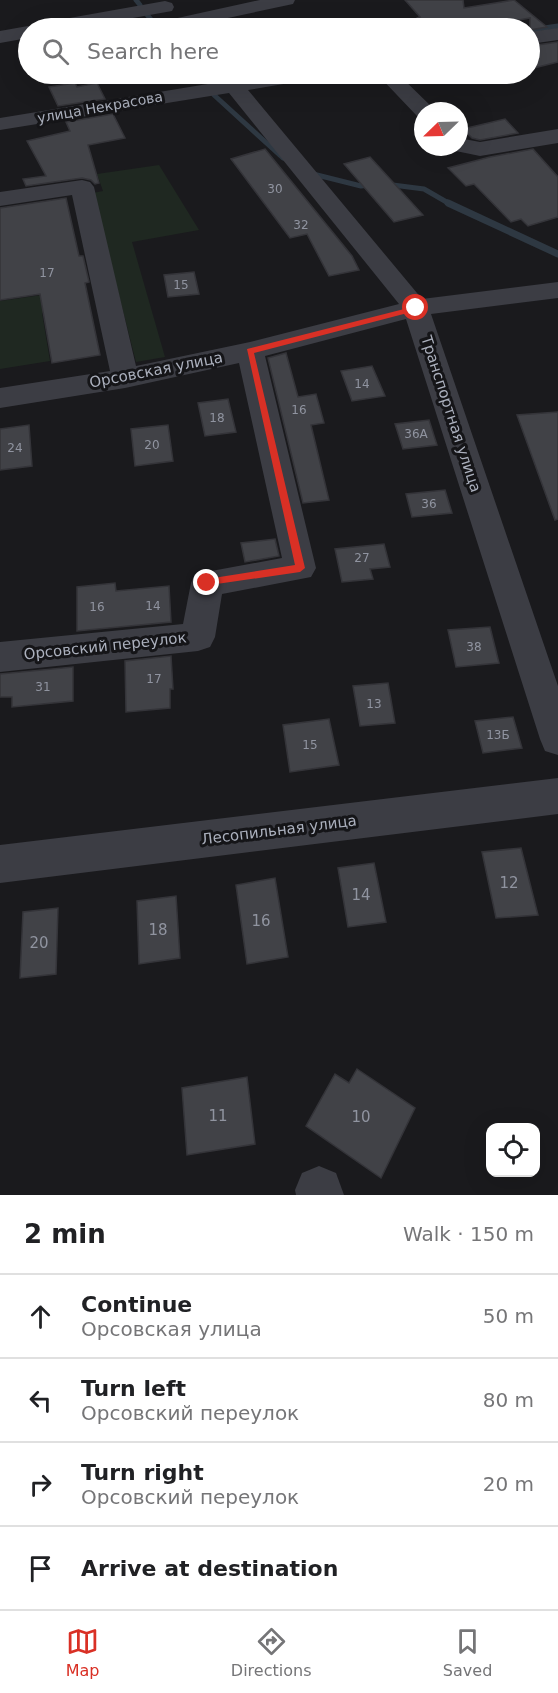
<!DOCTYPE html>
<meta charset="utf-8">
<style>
:root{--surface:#fff;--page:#f2f2f2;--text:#202124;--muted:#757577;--line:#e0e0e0;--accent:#d93025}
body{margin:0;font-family:"DejaVu Sans",sans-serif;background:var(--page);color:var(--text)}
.controls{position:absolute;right:18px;bottom:18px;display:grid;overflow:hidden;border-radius:12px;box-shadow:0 6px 24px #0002}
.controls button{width:54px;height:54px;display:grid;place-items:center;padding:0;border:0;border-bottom:2px solid var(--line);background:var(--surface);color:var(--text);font:30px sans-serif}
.compass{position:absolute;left:414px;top:102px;width:54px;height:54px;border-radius:50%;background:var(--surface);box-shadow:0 6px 24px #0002;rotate:247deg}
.stop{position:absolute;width:18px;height:18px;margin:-14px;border:4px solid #d93025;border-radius:50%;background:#fff}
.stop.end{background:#d93025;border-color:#fff;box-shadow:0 2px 6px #0008}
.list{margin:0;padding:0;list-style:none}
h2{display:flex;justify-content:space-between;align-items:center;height:78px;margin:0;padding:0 24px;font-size:26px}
h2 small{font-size:20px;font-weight:400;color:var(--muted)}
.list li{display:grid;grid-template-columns:39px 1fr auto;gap:18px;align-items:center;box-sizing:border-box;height:84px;padding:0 24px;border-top:2px solid var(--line)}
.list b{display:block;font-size:22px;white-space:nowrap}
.list p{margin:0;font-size:20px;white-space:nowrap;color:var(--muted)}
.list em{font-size:20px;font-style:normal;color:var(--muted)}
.icon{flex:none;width:33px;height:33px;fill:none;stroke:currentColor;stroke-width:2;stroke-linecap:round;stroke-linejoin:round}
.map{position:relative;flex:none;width:558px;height:1195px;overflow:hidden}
.search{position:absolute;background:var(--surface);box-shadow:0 6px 24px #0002;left:18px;right:18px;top:18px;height:66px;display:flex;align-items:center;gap:15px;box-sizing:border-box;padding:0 21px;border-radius:33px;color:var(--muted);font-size:22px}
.sheet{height:414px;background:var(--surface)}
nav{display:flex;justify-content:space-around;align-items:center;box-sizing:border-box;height:84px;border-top:2px solid var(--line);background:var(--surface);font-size:16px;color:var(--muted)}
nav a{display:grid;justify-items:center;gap:3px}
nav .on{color:var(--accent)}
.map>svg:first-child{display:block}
.green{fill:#1f2821}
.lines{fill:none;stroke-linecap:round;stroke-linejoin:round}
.stream-far1{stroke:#2e3842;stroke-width:5}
.stream{stroke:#2e3842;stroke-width:7}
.building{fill:#414247;stroke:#343439;stroke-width:1.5}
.minor{fill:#3c3d44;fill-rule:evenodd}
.route{fill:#d93025}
.labels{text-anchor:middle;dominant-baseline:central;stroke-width:6;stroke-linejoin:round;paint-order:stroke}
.number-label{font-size:12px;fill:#9094a0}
.far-street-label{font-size:14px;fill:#abb0bd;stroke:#151518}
.street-label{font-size:15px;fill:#abb0bd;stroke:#151518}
.near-number-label{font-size:15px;fill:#9094a0}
</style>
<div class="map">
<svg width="558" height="1195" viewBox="0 0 558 1195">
<rect width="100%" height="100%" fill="#1a1a1d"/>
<!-- green -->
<g class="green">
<polygon points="159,165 199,230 132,242 165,357 136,362 93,193 103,191 97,174"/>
<polygon points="49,294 52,311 42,313 50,361 0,369 0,301"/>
</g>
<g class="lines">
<!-- stream-far1 -->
<g class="stream-far1">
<polyline points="136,0 140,5"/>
<polyline points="144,11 158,28"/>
<polyline points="530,30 558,26"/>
<polyline points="195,74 201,81 222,76"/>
<polyline points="214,95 283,158"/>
<polyline points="309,173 361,186 372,185"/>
<polyline points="385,184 424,189 450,204"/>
</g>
<!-- stream -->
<polyline class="stream" points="448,203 558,254"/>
</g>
<!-- building -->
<g class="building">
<polygon points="405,0 463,0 464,8 514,0 547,27 530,30 530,18 475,28 418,28 417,18 420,17"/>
<polygon points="558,42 558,62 530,69 530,46"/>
<polygon points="75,83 77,87 97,83 105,99 58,106 49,87"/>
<polygon points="113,114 125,138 88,145 99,183 95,184 91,180 82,178 26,186 23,179 46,176 27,141 70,131 66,122"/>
<polygon points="505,119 518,133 480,140 472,138 463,129"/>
<polygon points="265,149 352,256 359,270 329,276 307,234 290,238 231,159"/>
<polygon points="533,149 558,177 558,217 528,226 521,219 511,222 474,184 466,186 448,168 490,157"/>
<polygon points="370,157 423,215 394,222 344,164"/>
<polygon points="66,198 79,256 83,256 89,282 85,283 100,355 52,363 40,294 0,300 0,208"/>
<polygon points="194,272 199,294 168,297 164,275"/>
<polygon points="286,353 298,397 316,394 324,423 311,425 329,500 303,503 268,358"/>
<polygon points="372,366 385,396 352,401 341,371"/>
<polygon points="228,399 236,432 205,436 198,403"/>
<polygon points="558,412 558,519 555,520 517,415"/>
<polygon points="429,420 437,445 403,449 395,424"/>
<polygon points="29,425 32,466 0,470 0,429"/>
<polygon points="168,425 173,461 135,466 131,429"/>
<polygon points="445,490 452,513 412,517 406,494"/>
<polygon points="275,539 279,556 245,562 241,543"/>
<polygon points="384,544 390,567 370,569 373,579 342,582 335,549"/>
<polygon points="115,583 116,591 169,586 171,622 77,631 77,587"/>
<polygon points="490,627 499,663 456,667 448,630"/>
<polygon points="171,656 173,689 170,689 170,708 126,712 125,661"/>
<polygon points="73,667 73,701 12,707 12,697 0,697 0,674"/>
<polygon points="388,683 395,723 360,726 353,686"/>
<polygon points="513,717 522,748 483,753 475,721"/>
<polygon points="329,719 339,765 290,772 283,725"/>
<polygon points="521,848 538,915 496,918 482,852"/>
<polygon points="374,863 386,922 348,927 338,868"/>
<polygon points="275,878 288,957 247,964 236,885"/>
<polygon points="176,896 180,958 139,964 137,901"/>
<polygon points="58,908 56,974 20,978 23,912"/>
<polygon points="357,1069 415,1108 381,1178 306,1126 335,1074 349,1083"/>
<polygon points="247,1077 255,1144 187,1155 182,1088"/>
</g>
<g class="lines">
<!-- minor -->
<g class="minor">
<polygon points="260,0 295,0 293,4 181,28 173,27 170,23 173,19"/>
<polygon points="165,1 172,3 174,7 172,11 77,28 37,28 40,24 47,22"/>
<polygon points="28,26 35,28 28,28 28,38 0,43 0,31"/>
<polygon points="558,28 558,40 530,44 530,32"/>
<polygon points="214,74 234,74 239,79 272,74 317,74 314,78 307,80 248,90 422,299 558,282 558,298 431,314 558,686 558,755 545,751 540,739 406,319 265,356 316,568 311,577 222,594 215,637 210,647 198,651 0,672 0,642 183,624 191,583 195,574 282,558 239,363 125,388 0,408 0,388 110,371 72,195 0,206 0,192 82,180 90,182 94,187 136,366 250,342 399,304 229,93 0,130 0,118 220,82"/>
<polygon points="377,74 398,74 436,111 423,111 423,117 417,116"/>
<polygon points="558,129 558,143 480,156 451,150 449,147 459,147 459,138 480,142"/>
<polygon points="558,778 558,814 0,883 0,845"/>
<polygon points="319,1166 336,1173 344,1195 296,1195 295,1190 302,1173"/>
</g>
</g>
<!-- route -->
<polygon class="route" points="416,306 420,308 419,310 254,353 305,568 300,572 203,586 202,583 207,579 295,565 247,349"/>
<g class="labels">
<!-- number labels -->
<g class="number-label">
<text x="275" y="189">30</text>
<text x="301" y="225">32</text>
<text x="47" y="273">17</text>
<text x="181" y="285">15</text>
<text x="362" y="384">14</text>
<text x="299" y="410">16</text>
<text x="217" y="418">18</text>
<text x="416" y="434">36А</text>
<text x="152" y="445">20</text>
<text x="15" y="448">24</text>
<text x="429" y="504">36</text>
<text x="362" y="558">27</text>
<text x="153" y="606">14</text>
<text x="97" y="607">16</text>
<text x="474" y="647">38</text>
<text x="154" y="679">17</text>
<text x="43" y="687">31</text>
<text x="374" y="704">13</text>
<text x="498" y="735">13Б</text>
<text x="310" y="745">15</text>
</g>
<!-- far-street labels -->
<g class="far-street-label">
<text transform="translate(100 107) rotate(-10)">улица Некрасова</text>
</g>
<!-- street labels -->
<g class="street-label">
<text transform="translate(156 370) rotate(-11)">Орсовская улица</text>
<text transform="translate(451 414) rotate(72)">Транспортная улица</text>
<text transform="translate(105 646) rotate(-6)">Орсовский переулок</text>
<text transform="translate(279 830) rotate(-7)">Лесопильная улица</text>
</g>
<!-- near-number labels -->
<g class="near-number-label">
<text x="509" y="883">12</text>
<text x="361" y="895">14</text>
<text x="261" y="921">16</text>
<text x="158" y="930">18</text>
<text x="39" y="943">20</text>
<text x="218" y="1116">11</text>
<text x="361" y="1117">10</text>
</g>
</g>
</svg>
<div class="controls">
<button><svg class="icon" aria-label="locate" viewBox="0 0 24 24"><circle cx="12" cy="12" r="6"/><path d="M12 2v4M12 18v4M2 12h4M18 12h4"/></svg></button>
</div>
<svg class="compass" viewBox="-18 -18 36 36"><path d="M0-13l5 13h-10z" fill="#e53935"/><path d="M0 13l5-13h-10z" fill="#757577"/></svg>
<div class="stop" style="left:416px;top:308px"></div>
<div class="stop end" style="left:207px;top:583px"></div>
<div class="search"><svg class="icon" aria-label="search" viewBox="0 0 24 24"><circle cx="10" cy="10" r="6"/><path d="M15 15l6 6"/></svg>Search here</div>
</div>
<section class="sheet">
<h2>2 min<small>Walk · 150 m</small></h2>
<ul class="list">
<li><svg class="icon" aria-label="ahead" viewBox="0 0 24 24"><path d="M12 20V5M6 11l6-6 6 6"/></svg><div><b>Continue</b><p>Орсовская улица</p></div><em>50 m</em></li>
<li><svg class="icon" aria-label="left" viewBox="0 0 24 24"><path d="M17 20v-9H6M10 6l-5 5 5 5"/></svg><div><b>Turn left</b><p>Орсовский переулок</p></div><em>80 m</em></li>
<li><svg class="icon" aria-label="right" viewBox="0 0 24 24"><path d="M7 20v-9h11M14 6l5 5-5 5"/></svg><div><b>Turn right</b><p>Орсовский переулок</p></div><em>20 m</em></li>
<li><svg class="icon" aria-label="arrive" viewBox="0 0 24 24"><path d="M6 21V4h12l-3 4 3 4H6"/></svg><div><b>Arrive at destination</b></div></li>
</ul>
</section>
<nav>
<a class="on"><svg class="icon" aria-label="map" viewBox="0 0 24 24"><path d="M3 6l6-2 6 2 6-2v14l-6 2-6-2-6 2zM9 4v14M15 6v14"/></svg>Map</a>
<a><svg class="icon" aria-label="directions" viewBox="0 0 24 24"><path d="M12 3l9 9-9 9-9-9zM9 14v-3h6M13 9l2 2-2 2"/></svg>Directions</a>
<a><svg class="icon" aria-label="saved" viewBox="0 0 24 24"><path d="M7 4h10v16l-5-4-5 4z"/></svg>Saved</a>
</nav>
